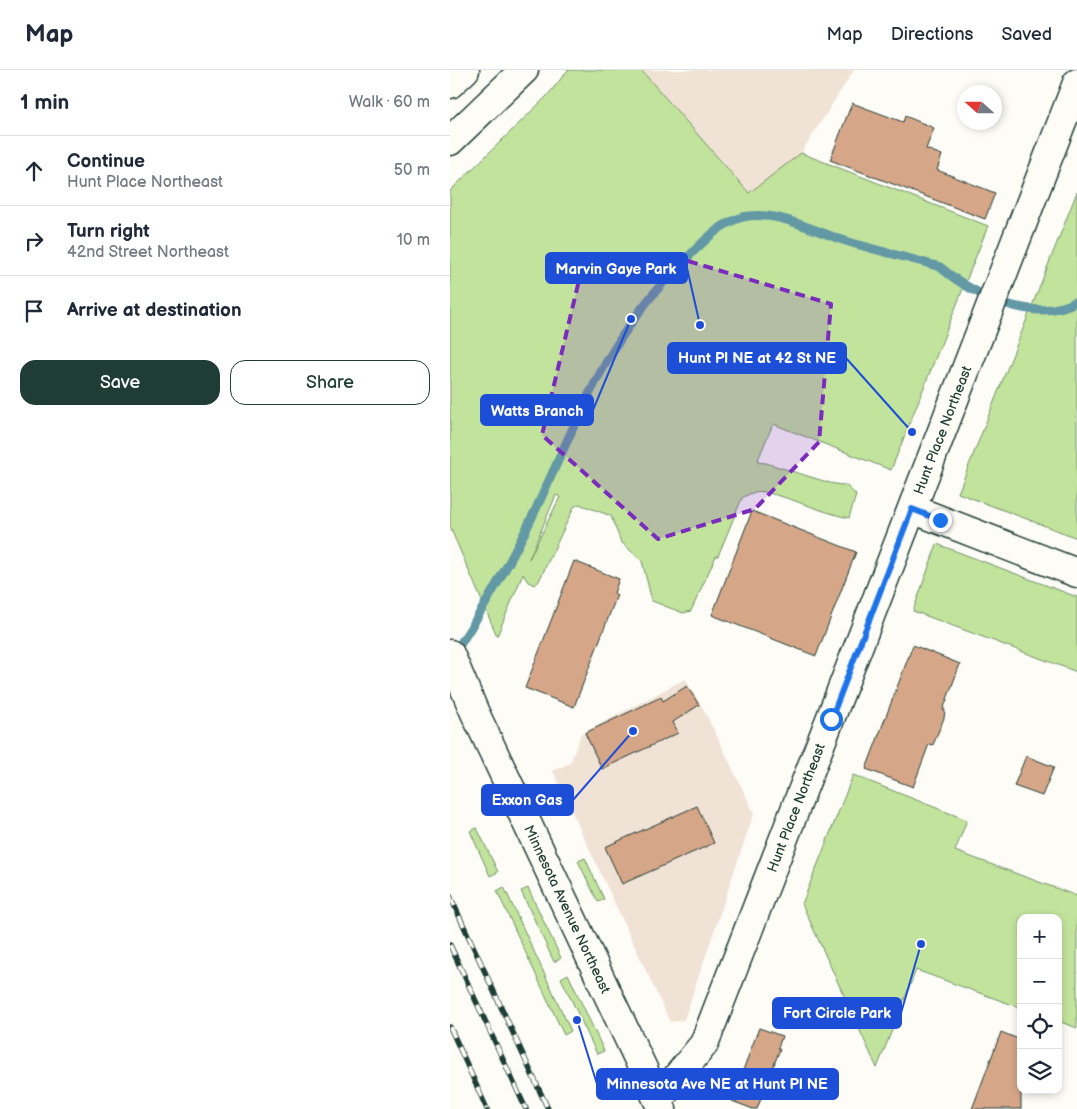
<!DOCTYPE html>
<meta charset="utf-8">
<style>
:root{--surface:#fff;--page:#f2f2f3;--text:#1f2937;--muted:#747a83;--line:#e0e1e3;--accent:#1f3d34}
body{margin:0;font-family:"Balsamiq Sans",sans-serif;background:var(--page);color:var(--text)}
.controls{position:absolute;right:15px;bottom:15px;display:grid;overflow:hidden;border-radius:10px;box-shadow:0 2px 8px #0003}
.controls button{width:45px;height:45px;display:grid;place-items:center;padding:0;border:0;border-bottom:1px solid var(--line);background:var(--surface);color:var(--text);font:25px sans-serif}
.compass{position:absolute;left:507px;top:15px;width:45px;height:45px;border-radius:50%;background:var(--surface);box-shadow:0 2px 8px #0003;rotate:291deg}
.stop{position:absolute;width:15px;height:15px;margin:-11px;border:4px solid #1a73e8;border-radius:50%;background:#fff}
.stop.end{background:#1a73e8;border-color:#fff;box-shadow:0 1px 5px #0008}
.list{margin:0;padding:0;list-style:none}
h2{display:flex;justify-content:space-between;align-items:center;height:65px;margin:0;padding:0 20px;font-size:21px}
h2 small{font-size:16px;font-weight:400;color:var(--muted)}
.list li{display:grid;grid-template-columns:32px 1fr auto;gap:15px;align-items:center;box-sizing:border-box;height:70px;padding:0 20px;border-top:1px solid var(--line)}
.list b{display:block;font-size:19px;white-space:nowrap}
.list p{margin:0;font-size:16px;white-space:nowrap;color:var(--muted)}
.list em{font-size:16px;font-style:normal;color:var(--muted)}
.actions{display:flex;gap:10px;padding:15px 20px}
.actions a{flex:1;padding:11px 0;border:1px solid var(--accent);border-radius:15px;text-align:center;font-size:18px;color:var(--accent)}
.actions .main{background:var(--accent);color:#fff}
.icon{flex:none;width:28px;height:28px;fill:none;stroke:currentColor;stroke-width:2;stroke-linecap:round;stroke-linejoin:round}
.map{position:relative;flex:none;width:627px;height:1039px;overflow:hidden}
header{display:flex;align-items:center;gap:30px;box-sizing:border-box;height:70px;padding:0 25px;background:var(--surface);border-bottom:1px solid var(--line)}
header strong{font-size:24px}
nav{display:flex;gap:28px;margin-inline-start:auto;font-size:18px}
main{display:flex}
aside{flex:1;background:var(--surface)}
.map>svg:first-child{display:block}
.built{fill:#f1e2d6}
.green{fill:#c2e39c;stroke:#709068;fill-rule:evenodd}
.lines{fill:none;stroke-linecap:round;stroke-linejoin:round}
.stream{stroke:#6299a5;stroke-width:9}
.building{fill:#d6a688;stroke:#1f3d34}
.minor-casing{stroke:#1f3d34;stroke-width:31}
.secondary-casing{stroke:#1f3d34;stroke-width:31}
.minor{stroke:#fdfcf7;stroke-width:28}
.secondary{stroke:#fdfcf7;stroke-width:28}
.rail-casing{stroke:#1f3d34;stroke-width:5.5}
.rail{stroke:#fdfcf7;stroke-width:4;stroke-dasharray:11;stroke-linecap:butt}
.route{stroke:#1a73e8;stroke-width:6}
.marked{fill:#7b2cbf;fill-opacity:0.2;stroke:#7b2cbf;stroke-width:4;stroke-dasharray:10 6;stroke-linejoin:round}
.labels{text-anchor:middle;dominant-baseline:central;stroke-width:4.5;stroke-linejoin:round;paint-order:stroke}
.street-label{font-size:14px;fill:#1f3d34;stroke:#fdfcf7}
.leader{fill:none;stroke:#1d4ed8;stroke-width:2}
.callout-dot{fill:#1d4ed8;stroke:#fdfcf7;stroke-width:2}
.callout{fill:#1d4ed8;stroke:#1d4ed8;stroke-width:2}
.callout-label{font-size:15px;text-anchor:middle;font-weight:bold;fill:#fff}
</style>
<header>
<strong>Map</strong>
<nav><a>Map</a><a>Directions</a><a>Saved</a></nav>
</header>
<main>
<aside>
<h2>1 min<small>Walk · 60 m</small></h2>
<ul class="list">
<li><svg class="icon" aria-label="ahead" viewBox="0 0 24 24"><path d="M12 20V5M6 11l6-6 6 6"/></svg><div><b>Continue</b><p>Hunt Place Northeast</p></div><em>50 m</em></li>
<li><svg class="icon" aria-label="right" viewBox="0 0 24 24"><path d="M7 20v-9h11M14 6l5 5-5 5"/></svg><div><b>Turn right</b><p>42nd Street Northeast</p></div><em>10 m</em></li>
<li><svg class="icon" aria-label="arrive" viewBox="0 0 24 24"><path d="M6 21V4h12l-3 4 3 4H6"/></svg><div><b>Arrive at destination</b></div></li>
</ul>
<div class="actions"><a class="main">Save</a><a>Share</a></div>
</aside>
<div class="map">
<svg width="627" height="1039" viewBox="0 0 627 1039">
<rect width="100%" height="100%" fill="#fdfcf7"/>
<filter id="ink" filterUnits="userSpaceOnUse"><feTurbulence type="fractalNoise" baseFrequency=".02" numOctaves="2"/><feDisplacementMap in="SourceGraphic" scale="10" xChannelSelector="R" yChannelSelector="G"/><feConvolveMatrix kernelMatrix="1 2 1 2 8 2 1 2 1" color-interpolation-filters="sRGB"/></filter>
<g filter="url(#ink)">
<!-- built -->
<g class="built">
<polygon points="191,0 404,0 351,83 299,123"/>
<polygon points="235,609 254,640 304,743 234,950 220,952 103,701 120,693 131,664"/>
</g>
<!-- green -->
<g class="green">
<path d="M 118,0 L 191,0 L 299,123 L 351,83 L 538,156 L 441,400 L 323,354 L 307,392 L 316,393 L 380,413 L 397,416 L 406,425 L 399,448 C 370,442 343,428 314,422 C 306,420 299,424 292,428 L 268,486 L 266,486 L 241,541 L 233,543 L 202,531 L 192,491 L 171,472 L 161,446 L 129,434 L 124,437 L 89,511 L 85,515 L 78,512 L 73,504 L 47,566 L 0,457 L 0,121 L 97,26 ZM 106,425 L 110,427 L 79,489 Z"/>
<polygon points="627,122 627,468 508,423"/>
<polygon points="487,474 627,527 627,602 463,541"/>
<polygon points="403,705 517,750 505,781 627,826 627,958 608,951 608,848 571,848 571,938 466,900 427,998 352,834"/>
<polygon points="27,758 48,802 40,806 20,761"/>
<polygon points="135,788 154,829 148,832 128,791"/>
<polygon points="54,817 121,961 114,965 47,821"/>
<polygon points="78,818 111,888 104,892 71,821"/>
<polygon points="118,904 154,981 147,984 111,908"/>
</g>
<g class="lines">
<!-- stream -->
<path class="stream" d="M 4,584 C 34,538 61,492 84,443 C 130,346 158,262 239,186 C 255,170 271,153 293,147 C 328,139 367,163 399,172 C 429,181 460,188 490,197 C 523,225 585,255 627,231"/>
</g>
<!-- building -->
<g class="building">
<polygon points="402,33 453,52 455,46 484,58 476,79 492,85 487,100 545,123 535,149 380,90"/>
<polygon points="302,441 406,482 366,586 262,545"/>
<polygon points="124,491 169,509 164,523 167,525 124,637 75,618"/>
<polygon points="463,575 510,594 493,640 495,640 494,648 483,675 479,674 463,717 416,699"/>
<polygon points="237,616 249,635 223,652 228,663 152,699 135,663 211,627 213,631"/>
<polygon points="576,686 604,697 592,726 564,716"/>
<polygon points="247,736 264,773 172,814 155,777"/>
<polygon points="309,958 332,966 328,978 330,979 307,1039 303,1039 282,1031 282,1029"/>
<polygon points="551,962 571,970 571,1039 522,1039"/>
</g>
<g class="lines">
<!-- minor casing -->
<g class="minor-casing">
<g id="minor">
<polyline points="462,439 627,503"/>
<path id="s1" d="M 208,1030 L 254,974 L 627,13"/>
</g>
</g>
<!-- secondary casing -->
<g class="secondary-casing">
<g id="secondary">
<polyline points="0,14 15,0"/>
<polyline points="0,71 74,0"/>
<path id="s2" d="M 0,584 L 25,643 L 212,1039"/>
</g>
</g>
<!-- minor -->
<use href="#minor" class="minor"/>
<!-- secondary -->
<use href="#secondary" class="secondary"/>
<!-- rail casing -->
<g class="rail-casing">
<g id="rail">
<polyline points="0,826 98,1039"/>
<polyline points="0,875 76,1039"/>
<polyline points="0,957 37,1039"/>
</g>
</g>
<!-- rail -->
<use href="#rail" class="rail"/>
</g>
</g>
<g class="lines" filter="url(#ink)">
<!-- route -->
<polyline class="route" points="381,649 462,439 490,450"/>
</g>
<!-- marked area -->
<path class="marked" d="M 238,191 L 381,234 L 369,372 L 305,439 L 208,469 L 92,365 L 131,202 Z"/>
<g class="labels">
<!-- street labels -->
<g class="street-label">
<text stroke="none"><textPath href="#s1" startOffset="731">Hunt Place Northeast</textPath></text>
<text stroke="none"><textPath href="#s1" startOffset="326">Hunt Place Northeast</textPath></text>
<text stroke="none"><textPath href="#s2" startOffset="281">Minnesota Avenue Northeast</textPath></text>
</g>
</g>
<!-- callouts -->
<path class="leader" d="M250 255L237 198M462 362L396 288M181 249L143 340M183 661L123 730M471 874L451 943M127 950L147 1014"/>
<g class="callout-dot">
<circle cx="250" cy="255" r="5"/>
<circle cx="462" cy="362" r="5"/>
<circle cx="181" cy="249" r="5"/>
<circle cx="183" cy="661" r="5"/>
<circle cx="471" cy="874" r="5"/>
<circle cx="127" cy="950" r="5"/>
</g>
<g class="callout">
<rect x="96" y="183" width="141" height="30" rx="5"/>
<rect x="218" y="273" width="178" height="30" rx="5"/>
<rect x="31" y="325" width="112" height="30" rx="5"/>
<rect x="32" y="715" width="91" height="30" rx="5"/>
<rect x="323" y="928" width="128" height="30" rx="5"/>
<rect x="147" y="999" width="241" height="30" rx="5"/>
</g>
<g class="callout-label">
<text x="166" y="204">Marvin Gaye Park</text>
<text x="307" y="293">Hunt Pl NE at 42 St NE</text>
<text x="87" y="346">Watts Branch</text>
<text x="77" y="735">Exxon Gas</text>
<text x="387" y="948">Fort Circle Park</text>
<text x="267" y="1019">Minnesota Ave NE at Hunt Pl NE</text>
</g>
</svg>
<div class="controls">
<button>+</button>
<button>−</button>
<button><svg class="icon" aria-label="locate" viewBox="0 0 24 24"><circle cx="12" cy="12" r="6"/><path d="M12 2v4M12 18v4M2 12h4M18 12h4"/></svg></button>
<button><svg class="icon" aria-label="layers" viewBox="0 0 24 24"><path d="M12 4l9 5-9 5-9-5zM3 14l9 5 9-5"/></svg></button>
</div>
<svg class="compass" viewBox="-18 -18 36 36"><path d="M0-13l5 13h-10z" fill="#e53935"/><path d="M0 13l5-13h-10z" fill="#747a83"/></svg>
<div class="stop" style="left:381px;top:649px"></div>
<div class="stop end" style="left:490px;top:450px"></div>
</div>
</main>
